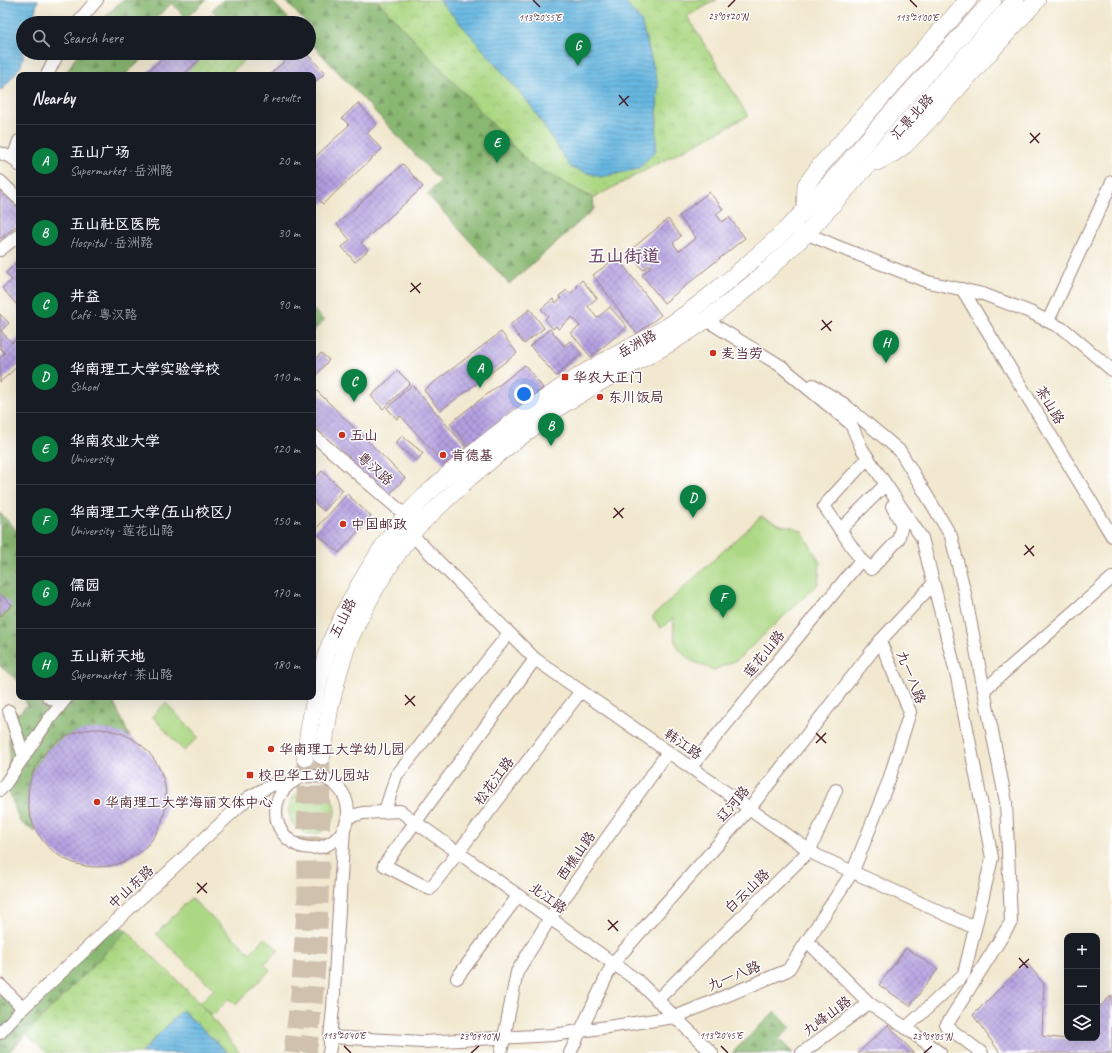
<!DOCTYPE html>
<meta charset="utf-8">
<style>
:root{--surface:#171b24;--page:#20242c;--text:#f1f3f6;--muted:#9ea1a6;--line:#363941;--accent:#0b8043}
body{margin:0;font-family:Caveat,"LXGW WenKai TC",sans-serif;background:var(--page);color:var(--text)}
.controls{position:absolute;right:12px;bottom:12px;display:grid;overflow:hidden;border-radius:8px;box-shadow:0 4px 16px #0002}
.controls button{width:36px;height:36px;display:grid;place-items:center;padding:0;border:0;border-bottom:1px solid var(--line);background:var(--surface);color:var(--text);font:20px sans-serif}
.you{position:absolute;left:524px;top:394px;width:14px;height:14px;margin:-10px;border:3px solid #fff;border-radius:50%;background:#1a73e8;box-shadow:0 0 0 6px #1a73e833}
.badge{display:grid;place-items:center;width:26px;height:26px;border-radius:50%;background:var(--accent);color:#fff;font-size:13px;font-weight:700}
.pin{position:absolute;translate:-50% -33px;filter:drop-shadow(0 1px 2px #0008)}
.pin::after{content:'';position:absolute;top:21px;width:14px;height:12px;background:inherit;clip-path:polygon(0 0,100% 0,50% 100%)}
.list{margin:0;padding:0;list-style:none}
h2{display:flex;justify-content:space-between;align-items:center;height:52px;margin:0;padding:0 16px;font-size:17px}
h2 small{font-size:13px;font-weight:400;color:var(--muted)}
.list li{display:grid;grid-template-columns:26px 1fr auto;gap:12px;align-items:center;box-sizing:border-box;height:72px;padding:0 16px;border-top:1px solid var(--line)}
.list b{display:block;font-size:15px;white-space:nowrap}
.list p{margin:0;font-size:13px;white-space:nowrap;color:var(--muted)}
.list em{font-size:13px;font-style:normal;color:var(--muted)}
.icon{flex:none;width:22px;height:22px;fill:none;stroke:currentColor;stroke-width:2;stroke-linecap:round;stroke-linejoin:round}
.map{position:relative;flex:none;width:1112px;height:1053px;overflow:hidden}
.search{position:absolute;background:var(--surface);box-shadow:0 4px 16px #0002;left:16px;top:16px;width:300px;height:44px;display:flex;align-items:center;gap:10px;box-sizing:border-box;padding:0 14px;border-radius:22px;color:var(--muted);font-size:15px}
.panel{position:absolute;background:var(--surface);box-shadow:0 4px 16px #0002;left:16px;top:72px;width:300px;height:628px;border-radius:8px}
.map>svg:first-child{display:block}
.grass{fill:url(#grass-dots);stroke:#7b7c58}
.forest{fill:url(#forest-firs);stroke:#6a6c4e}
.park{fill:url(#park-crowns);stroke:#7b7c58}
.pitch{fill:#acd884;stroke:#7b7c58}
.water{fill:url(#water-rules);stroke:#586b86}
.building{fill:url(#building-cross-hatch)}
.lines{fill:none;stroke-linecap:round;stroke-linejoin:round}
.secondary-tunnel{stroke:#d0c0ae;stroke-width:17;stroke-dasharray:17 8;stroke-linecap:butt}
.street-casing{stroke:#9e847d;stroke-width:14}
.secondary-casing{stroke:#9e847d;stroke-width:18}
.street{stroke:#fff;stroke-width:12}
.secondary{stroke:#fff;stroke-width:17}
.ticks{fill:none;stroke:#4a1f2b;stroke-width:1.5}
.poi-dot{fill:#c8321e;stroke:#fff;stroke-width:1.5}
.labels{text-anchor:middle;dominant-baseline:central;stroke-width:3;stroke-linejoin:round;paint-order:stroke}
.street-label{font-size:14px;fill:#4a1f2b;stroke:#fff}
.poi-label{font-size:14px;fill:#4a1f2b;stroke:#fff;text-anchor:start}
.district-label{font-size:18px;font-weight:bold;fill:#6f4c6b;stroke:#fff}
.ticks-label{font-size:10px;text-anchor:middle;fill:#4a1f2b;stroke:#fff;stroke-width:3;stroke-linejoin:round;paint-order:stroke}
</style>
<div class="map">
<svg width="1112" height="1053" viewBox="0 0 1112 1053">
<defs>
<pattern id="grass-dots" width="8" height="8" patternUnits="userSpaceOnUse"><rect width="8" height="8" fill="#acd884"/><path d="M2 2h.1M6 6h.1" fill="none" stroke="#96b972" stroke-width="1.8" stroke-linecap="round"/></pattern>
<pattern id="forest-firs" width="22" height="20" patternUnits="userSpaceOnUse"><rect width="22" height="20" fill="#89b872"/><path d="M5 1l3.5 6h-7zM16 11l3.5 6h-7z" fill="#72955e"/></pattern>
<pattern id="park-crowns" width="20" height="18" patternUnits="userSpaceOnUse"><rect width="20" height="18" fill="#acd884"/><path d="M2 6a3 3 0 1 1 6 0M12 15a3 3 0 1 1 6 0" fill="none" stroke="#96b972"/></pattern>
<pattern id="water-rules" width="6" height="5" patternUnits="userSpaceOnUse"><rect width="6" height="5" fill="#66b7e1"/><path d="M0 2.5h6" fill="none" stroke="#5694b7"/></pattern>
<pattern id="building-cross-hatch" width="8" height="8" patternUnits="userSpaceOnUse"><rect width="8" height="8" fill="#b3a0e1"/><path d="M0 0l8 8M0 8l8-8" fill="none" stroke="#9482b7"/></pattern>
</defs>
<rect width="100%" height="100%" fill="#fff"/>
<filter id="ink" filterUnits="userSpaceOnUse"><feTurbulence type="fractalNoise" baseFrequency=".025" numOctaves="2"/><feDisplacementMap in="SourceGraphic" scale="8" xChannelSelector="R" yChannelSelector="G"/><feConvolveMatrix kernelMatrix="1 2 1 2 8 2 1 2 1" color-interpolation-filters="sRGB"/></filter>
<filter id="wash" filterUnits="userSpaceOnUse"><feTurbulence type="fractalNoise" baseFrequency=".012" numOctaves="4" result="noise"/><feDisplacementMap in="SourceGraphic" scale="16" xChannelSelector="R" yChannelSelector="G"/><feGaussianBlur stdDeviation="0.9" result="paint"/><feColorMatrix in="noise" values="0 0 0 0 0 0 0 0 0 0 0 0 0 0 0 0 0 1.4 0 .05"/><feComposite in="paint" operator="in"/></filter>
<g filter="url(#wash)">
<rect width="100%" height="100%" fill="#f1e8cf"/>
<!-- grass -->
<g class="grass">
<polygon points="207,53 247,53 249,56 229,75 183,75"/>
<circle cx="312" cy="811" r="23"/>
</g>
<!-- forest -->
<g class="forest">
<polygon points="123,0 206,0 186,18 172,3 150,23 100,23 110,12"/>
<polygon points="223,0 271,0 288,18 282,23 224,23 212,10"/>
<polygon points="285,0 377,0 530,164 593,198 594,209 509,284 427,194 440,181 309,41 309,23 306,23"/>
<polygon points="78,53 134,53 141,60 125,75 65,75"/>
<polygon points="313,309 324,321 313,331"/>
<polygon points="0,513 19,533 19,682 0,666"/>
<polygon points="24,697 41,699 41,697 111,697 130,737 109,730 87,730 65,737 47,750 34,768 28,789 28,811 35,832 20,822 6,783 9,759 9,711 20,713 27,705"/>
<polygon points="115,923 127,931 8,1053 0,1053 0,1041"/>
<polygon points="0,985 23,1008 0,1032"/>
<polygon points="775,1011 791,1028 779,1039 793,1053 732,1053"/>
</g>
<!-- park -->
<g class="park">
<polygon points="377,0 717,0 687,16 748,116 593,198 530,164"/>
<polygon points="127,931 200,1003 240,1053 228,1053 182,1010 141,1053 47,1053 26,1034"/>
</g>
<!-- pitch -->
<g class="pitch">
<path d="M 761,516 L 781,525 L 793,527 L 802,531 L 820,563 L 818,584 L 737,660 L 714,670 C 695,663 677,657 674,634 C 673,629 674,623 674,618 L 661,628 L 652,617 Z"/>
<polygon points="166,703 198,737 184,751 152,716"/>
<polygon points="191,898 250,953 265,938 279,950 264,964 270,970 236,1005 229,999 212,1016 200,1003 214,989 156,934"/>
</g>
<!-- water -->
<g class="water">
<polygon points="0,0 38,0 32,23 23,23 23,53 24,53 21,66 3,89 0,90"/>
<polygon points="440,0 623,0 641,21 658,83 656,150 638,169 601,177 571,168 531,106 474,39 440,1"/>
<polygon points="182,1010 228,1053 141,1053"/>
</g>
<g id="blocks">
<!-- building -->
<g class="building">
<polygon points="211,14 219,23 201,23"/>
<polygon points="168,53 207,53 183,75 144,75"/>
<polygon points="279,53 306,53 325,73 313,84 313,75 269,75 286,60"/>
<polygon points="358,103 377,124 367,133 382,149 323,204 313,193 313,159 349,125 342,118"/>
<polygon points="403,164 423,187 361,243 368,250 355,262 342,247 350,240 337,224"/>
<polygon points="0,189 19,209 19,224 0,239"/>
<polygon points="709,192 723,209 716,214 722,222 729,217 745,238 664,303 642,275 651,267 649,265 643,270 628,252 668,219 681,236 673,243 679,251 696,238 679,216"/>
<polygon points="617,257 661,315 637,334 593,275"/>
<polygon points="19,260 19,307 2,288 12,280 6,273"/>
<polygon points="582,280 597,298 588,306 597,318 610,307 627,327 591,357 571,333 580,326 572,317 558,329 556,326 553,329 545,319 548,316 541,309 553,299 556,303 561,299 559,296 567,290 570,294 578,287 576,286"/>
<polygon points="530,309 544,328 524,344 510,325"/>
<polygon points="0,314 9,323 1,331 12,343 19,337 19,365 0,382 0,357 5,353 0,348"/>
<polygon points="550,329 564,346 570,341 582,354 556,376 530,346"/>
<polygon points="501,332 517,353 440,411 424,390"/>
<polygon points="321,353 329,360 313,379 313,362"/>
<polygon points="525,365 543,388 468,446 450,423"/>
<polygon points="398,371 410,383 383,409 371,396"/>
<polygon points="412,385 466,447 445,465 401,416 397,419 387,408"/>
<polygon points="313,387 405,478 386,498 313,426"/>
<polygon points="402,436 423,453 416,461 395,443"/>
<polygon points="322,471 343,490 324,511 313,502 313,481"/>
<polygon points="347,494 371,516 339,553 314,531"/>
<polygon points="0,594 12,605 0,617"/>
<circle cx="97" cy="798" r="69"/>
<polygon points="906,948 938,969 910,1006 879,985"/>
<polygon points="1026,962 1044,984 1042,1036 1066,1039 1067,1038 1097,1038 1097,1009 1112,995 1112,1053 1000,1053 973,1015"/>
<polygon points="888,1025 914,1053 858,1053"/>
</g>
</g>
</g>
<g filter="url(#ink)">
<use href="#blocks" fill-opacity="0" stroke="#9e847d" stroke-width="1"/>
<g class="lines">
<!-- secondary-tunnel -->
<g class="secondary-tunnel">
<polyline points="292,1053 300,985 306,896 305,758"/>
<path d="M 308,1053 C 322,955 321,855 322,756"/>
</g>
<!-- street casing -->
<g class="street-casing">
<g id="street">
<polyline points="78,23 83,16 97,0"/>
<polyline points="47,75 58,53"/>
<polyline points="0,153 13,158 19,165"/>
<polyline points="13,158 19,141"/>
<polyline points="0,181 19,199"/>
<polyline points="789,226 836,246 928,282 983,294 1030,312 1065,330 1112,370"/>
<polyline points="0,250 19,235"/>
<polyline points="962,289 1112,536"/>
<polyline points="706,320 781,366 851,424 862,449 922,538 957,677 992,858 964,974 906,1028"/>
<polyline points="1048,321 1112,182"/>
<polyline points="813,385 844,404 900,451 951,536 965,594 1006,802 1011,922 946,1026 982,1053"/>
<polyline points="313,435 412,521"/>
<polyline points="866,460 824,506 861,560 871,569 898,540 902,525 892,506"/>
<polyline points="840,530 882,488"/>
<polyline points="411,534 535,659 816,855 975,928"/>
<polyline points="535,659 384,865 430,889 581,691"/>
<polyline points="984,690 1112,578"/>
<polyline points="48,697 62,703"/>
<polyline points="9,711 24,757"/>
<polyline points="691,767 861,560"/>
<circle cx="312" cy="812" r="36"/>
<polyline points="0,790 6,783 47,722 67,697"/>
<polyline points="385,811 396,776 509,633"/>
<polyline points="348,817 363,813 400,811 638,981 712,1053"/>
<polyline points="807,941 869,1003 906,1028 940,1053"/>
<polyline points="457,978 518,896"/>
<polyline points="0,985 23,1008"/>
<polyline points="657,1000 810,850 836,790"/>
<polyline points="0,1033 23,1008 249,797 272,785 293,782"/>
<polyline points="330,1037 423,1042 553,1035 675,1017 788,970 853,871 889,780 910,712 880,641"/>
<polyline points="329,1053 330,1047 330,1037 333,1008 344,828"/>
<polyline points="501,1053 517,972 550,918 668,752"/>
<polyline points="570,1053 613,963 750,808 880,641 933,584"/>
<polyline points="802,1053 869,1003"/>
</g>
</g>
<!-- secondary casing -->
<g class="secondary-casing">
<g id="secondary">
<polyline points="877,162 894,153 905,145 931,118 1037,0"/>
<polyline points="805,210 806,185 820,166 968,0"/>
<polyline points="322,756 330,707 339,671 348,643 358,621 375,589 395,557 418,526 469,478 497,455 562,405 607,378 665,346 688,332 706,320 734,299 759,278 807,233 1016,0"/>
<path d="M 305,758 C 310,717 318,677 332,639 C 339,622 349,604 358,587 C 372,563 387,538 405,517 C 421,498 440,482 458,466 C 498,432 541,399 586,372 C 612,356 639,344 665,328 C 687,315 708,297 728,281 C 755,258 782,235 806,209 C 830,184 853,157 876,130 C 915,87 954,43 993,0"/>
</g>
</g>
<!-- street -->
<use href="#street" class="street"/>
<!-- secondary -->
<use href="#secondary" class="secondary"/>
</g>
</g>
<!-- ticks -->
<path class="ticks" d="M 533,0 L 540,7M 910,0 L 917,7M 728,7 L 735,0M 619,95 L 628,106M 619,105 L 629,96M 1030,133 L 1039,143M 1030,143 L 1040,133M 411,283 L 420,293M 410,292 L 421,283M 822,320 L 831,331M 821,330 L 832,321M 614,508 L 623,518M 613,518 L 624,508M 1025,545 L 1034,556M 1024,555 L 1034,546M 405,695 L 415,706M 405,705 L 415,696M 816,733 L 826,743M 816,743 L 826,733M 197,883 L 207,893M 197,893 L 207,883M 608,920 L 618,931M 608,930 L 618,921M 1019,958 L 1028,968M 1019,968 L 1029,959M 344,1046 L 351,1053M 721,1046 L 728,1053M 471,1053 L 479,1046M 924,1053 L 932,1046"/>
<!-- markers -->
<g class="poi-dot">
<circle cx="713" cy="353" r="4"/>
<rect x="561" y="373" width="8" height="8" rx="2"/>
<circle cx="600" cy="397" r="4"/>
<circle cx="342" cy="435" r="4"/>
<circle cx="443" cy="455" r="4"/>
<circle cx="343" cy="524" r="4"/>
<circle cx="271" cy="749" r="4"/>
<rect x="246" y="771" width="8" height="8" rx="2"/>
<circle cx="97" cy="802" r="4"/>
</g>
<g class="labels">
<!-- street labels -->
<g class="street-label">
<text transform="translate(912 117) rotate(-48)">汇景北路</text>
<text transform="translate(637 344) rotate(-29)">岳洲路</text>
<text transform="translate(1050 405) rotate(59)">茶山路</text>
<text transform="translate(375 469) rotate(41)">粤汉路</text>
<text transform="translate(343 618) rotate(-64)">五山路</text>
<text transform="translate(764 654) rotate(-51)">莲花山路</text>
<text transform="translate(911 677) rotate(68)">九一八路</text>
<text transform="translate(683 744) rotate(35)">韩江路</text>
<text transform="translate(494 781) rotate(-53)">松花江路</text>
<text transform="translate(733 804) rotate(-50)">辽河路</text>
<text transform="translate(576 856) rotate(-55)">西樵山路</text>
<text transform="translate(131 887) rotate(-43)">中山东路</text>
<text transform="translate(747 891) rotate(-44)">白云山路</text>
<text transform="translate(548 898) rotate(36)">北江路</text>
<text transform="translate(734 976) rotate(-23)">九一八路</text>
<text transform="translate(827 1016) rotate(-37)">九峰山路</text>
</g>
<!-- poi labels -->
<g class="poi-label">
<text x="721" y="353">麦当劳</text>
<text x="573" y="377">华农大正门</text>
<text x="608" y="397">东川饭局</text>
<text x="350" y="435">五山</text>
<text x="451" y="455">肯德基</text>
<text x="351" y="524">中国邮政</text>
<text x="279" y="749">华南理工大学幼儿园</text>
<text x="258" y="775">校巴华工幼儿园站</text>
<text x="105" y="802">华南理工大学海丽文体中心</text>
</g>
<!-- district labels -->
<g class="district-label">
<text x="624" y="256">五山街道</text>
</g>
</g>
<g class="ticks-label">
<text x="728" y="20">23°09'20"N</text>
<text x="917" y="21">113°21'00"E</text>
<text x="540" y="21">113°20'55"E</text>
<text x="344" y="1039">113°20'40"E</text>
<text x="721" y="1039">113°20'45"E</text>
<text x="479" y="1040">23°09'10"N</text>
<text x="932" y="1040">23°09'05"N</text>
</g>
</svg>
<div class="controls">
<button>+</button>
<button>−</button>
<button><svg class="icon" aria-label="layers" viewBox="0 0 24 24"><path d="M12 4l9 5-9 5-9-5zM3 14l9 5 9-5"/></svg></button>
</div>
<div class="you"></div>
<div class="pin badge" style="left:480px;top:388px">A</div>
<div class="pin badge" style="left:551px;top:446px">B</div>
<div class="pin badge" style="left:354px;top:402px">C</div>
<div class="pin badge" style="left:693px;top:518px">D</div>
<div class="pin badge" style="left:497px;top:163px">E</div>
<div class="pin badge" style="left:723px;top:618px">F</div>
<div class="pin badge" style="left:578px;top:66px">G</div>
<div class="pin badge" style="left:886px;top:363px">H</div>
<div class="search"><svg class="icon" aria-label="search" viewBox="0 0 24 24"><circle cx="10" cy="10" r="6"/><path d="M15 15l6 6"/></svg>Search here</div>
<section class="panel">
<h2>Nearby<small>8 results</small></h2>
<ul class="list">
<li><span class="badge">A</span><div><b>五山广场</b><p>Supermarket · 岳洲路</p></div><em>20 m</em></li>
<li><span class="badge">B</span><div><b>五山社区医院</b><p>Hospital · 岳洲路</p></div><em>30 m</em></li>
<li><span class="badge">C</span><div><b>井益</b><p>Café · 粤汉路</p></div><em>90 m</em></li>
<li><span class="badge">D</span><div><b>华南理工大学实验学校</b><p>School</p></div><em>110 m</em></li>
<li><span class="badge">E</span><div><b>华南农业大学</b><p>University</p></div><em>120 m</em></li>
<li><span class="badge">F</span><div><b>华南理工大学(五山校区)</b><p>University · 莲花山路</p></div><em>150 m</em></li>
<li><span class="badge">G</span><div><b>儒园</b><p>Park</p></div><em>170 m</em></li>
<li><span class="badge">H</span><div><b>五山新天地</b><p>Supermarket · 茶山路</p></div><em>180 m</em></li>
</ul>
</section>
</div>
